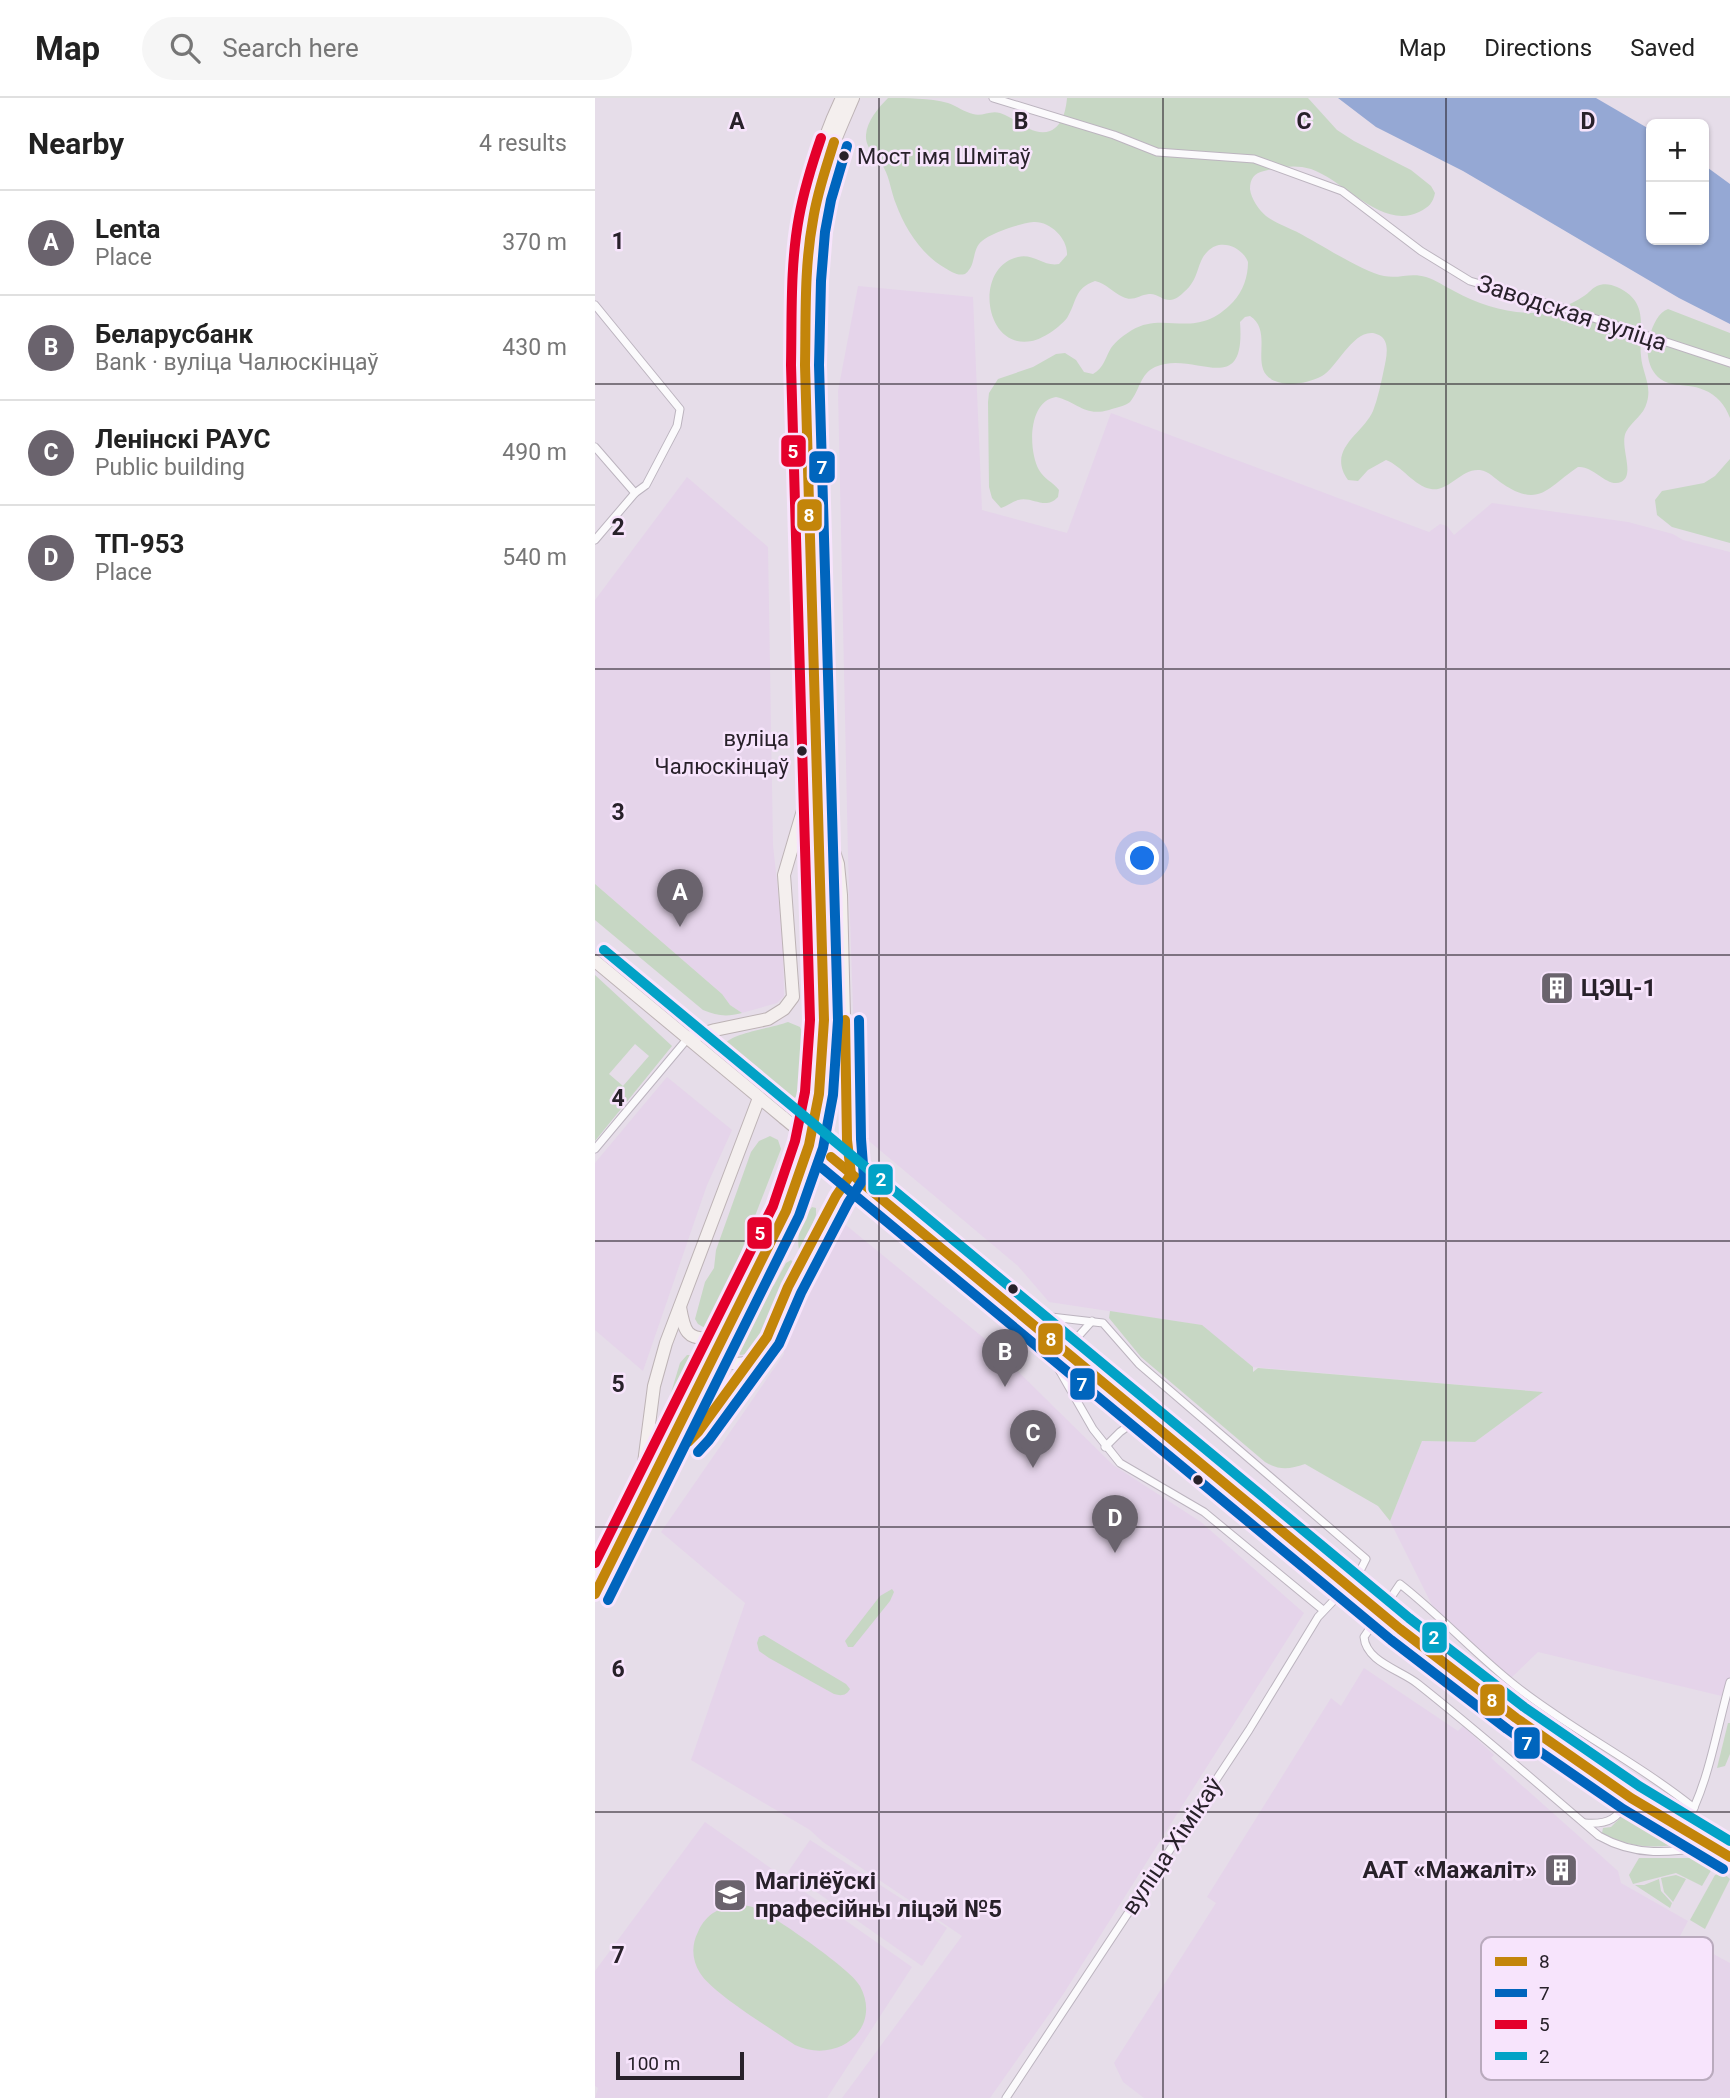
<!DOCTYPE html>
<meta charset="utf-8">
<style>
:root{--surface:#fff;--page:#f6f6f6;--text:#222;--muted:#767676;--line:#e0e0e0;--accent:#6a636d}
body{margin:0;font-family:Roboto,sans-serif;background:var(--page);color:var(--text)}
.controls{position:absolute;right:21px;top:21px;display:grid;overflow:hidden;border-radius:10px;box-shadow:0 2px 5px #0004}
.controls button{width:63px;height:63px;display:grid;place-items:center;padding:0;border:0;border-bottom:2px solid var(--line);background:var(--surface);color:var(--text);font:35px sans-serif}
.scale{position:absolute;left:21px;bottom:18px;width:128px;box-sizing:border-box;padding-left:7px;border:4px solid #28212a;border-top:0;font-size:19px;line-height:24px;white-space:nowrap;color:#28212a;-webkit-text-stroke:5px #f7e4fc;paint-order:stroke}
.you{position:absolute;left:548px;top:761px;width:24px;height:24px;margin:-18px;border:5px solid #fff;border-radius:50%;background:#1a73e8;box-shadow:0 0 0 10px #1a73e833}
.badge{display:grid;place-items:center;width:46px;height:46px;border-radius:50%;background:var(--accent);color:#fff;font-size:23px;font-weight:700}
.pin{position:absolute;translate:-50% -58px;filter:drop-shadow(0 2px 4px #0008)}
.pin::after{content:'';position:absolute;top:37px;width:24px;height:21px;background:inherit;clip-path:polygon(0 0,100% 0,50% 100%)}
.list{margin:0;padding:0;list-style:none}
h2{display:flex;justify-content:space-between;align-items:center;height:91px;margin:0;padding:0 28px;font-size:30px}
h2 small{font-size:23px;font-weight:400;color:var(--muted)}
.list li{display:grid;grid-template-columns:46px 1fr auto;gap:21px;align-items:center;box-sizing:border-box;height:105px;padding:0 28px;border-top:2px solid var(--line)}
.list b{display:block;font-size:26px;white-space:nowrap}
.list p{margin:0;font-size:23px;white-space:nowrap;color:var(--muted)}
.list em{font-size:23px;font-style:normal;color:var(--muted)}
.icon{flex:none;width:38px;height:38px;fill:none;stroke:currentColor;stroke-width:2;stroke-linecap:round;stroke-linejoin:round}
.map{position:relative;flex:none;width:1135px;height:2000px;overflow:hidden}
header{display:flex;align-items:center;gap:42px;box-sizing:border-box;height:98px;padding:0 35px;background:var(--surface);border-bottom:2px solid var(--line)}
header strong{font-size:33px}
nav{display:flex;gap:38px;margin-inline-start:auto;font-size:24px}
.search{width:490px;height:63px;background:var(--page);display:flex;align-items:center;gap:18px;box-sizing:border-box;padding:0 24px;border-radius:38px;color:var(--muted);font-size:26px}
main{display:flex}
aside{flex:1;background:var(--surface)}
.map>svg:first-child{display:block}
.built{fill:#e5d4ea}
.green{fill:#c7d7c4;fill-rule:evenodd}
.water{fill:#95a8d4}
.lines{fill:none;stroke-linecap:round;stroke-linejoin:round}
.street-tunnel{stroke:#c0b7c3;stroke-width:7;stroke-dasharray:7 3.5;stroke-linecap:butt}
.street-casing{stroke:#bcb4bf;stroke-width:9}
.primary-casing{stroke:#bdb3b5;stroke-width:14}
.street{stroke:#fbfafc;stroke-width:7}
.primary{stroke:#f4efee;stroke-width:12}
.primary-bridge-casing{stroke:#bdb3b5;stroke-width:14;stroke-linecap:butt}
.primary-bridge{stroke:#f4efee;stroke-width:12}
.bus-1-casing{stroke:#f7e4fc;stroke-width:16}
.bus-2-casing{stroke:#f7e4fc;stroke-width:16}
.bus-3-casing{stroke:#f7e4fc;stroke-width:16}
.bus-4-casing{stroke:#f7e4fc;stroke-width:16}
.bus-1{stroke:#c3850a;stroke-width:10}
.bus-2{stroke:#0065bd;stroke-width:10}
.bus-3{stroke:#e4002b;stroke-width:10}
.bus-4{stroke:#02a2c6;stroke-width:10}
.grid{fill:none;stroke:#28212a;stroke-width:2;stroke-opacity:0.55}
.bus-dot{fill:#28212a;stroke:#f7e4fc;stroke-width:2.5}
.labels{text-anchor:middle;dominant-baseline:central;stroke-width:5;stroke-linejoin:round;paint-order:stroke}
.bus-label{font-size:22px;fill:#28212a;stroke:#f7e4fc;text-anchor:start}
.street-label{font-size:24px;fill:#28212a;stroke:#f7e4fc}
.poi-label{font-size:24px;font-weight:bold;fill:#28212a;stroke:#f7e4fc;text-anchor:start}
.key{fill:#f7e4fc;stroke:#b9aabd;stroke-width:2}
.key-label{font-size:19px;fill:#28212a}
.grid-label{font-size:23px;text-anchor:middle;font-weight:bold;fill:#28212a;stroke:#f7e4fc;stroke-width:5;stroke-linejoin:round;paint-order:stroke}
.line-badge{stroke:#f7e4fc;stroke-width:2.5}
.badge-label{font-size:19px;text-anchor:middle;font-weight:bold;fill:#fff}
</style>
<header>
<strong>Map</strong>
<div class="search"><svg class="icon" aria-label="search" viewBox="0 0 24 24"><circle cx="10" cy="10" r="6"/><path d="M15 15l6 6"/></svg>Search here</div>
<nav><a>Map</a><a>Directions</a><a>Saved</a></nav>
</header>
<main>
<aside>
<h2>Nearby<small>4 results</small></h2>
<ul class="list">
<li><span class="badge">A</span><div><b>Lenta</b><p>Place</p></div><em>370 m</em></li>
<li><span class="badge">B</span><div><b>Беларусбанк</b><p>Bank · вуліца Чалюскінцаў</p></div><em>430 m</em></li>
<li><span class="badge">C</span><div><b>Ленінскі РАУС</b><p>Public building</p></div><em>490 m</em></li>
<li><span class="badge">D</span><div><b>ТП-953</b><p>Place</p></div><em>540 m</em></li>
</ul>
</aside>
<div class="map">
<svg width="1135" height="2000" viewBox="0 0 1135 2000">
<rect width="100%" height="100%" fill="#e6dde9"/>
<!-- built -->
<g class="built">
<polygon points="263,188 378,199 387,412 472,435 516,315 834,434 845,426 852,428 859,437 897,405 1033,424 1078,436 1088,442 1135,454 1135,1600 943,1554 915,1581 837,1507 795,1423 827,1343 880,1344 947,1294 658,1269 606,1227 454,1204 423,1168 262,1033 253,758 243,293"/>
<polygon points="92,379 173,449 178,747 188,840 189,898 182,905 147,915 135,907 127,896 0,786 0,502"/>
<polygon points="72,979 137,1032 112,1087 48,1273 0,1232 0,1065"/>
<polygon points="246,1123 390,1241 518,1367 606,1424 709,1515 469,1895 395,2000 247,2000 367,1838 228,1744 215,1732 96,1662 150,1505 66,1434 189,1256 188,1240 199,1207 240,1125"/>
<polygon points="769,1570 863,1633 868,1628 899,1657 896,1660 1023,1773 1026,1785 1093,1823 1085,1838 1135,1865 1135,2000 549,2000 528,1984 519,1965 621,1805 612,1799 736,1600 746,1608"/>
<polygon points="110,1724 317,1869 232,2000 0,2000 3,1990 0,1988 0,1873"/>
<polygon points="215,1742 352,1830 327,1868 193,1774"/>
</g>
<!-- green -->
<g class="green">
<path d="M 293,0 C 313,0 334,0 353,5 C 362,8 369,14 378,16 C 387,19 395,12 405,15 C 421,20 437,39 455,33 C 468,28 471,11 472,0 L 713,0 L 742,32 L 759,43 L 816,72 L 836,88 L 840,95 C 838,105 834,109 824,114 C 787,132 750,83 716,71 C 700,66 685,69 669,73 C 659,75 655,81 655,91 C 656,101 664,112 671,118 C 680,125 694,130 704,135 C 723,145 770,175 789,178 C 804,181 816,174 831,179 C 841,182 849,188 859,193 C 883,206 908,214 935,215 C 953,216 974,208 989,198 C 994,195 997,190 1002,188 C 1008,185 1016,186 1022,189 C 1056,204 1043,231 1046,258 C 1047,274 1057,287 1052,304 C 1049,317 1037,323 1031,334 C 1024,348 1041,377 1026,384 C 1012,390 998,367 983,369 C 954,388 945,411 908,386 C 900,381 894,373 885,372 C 866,370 854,394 836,391 C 819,388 807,368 791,362 L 773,372 L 763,383 L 753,382 C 731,351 768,336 778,313 C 783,300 786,285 789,271 C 791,261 796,243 784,237 C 761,225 743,269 727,278 C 713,285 694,289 680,283 C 652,272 680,234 655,218 L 650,219 L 645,224 C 651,304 599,251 560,269 C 545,276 545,292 535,304 C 528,309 522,309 514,312 C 489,319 483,304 461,299 C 433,303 433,352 444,372 C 449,381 458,384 464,392 L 463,399 C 450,413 438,398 423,402 C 417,404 412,408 406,410 L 397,400 L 394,389 L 393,304 L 394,295 L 403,281 L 438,269 L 461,256 L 470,255 L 481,262 L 489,274 L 498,276 C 509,270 510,260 516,250 C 521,243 529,237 537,232 C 571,212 600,244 638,204 C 648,193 653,179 653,164 C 647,149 626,140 613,153 C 601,164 605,181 589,194 C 585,198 580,202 575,202 C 567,202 562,195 554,196 C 544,197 538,204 528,199 C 517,194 512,186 500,183 C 479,190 482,204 472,220 C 465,229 448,241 437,243 C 389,253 378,169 423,159 C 438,155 449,169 464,166 L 472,157 C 473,141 456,124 440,124 C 429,124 396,135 387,143 C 376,152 382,167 370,176 C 362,178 357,174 350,170 C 327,157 310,131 301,106 C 296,94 295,81 289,70 C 283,58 270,52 271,37 C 272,23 283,10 293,0 Z"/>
<path d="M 1073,211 L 1135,235 L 1135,320 C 1130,307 1122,297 1109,292 C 1099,287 1088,288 1077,286 C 1054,281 1049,256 1055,237 C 1058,227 1063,215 1073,211 Z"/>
<polygon points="1135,361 1135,445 1077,429 1062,417 1060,402 1067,393 1109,385 1120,378"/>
<path d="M 0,786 L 127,896 L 135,907 L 147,915 C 132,919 122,918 108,912 L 0,822 Z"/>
<path d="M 0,877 L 77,948 L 0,1043 ZM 40,946 L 54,958 L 28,988 L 14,976 Z"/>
<path d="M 193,924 L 205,929 C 212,943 210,990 199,1001 L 194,1002 L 134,956 L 130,946 C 137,935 178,930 193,924 Z"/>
<polygon points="175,1038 183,1042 186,1051 118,1226 110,1230 103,1226 100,1221 110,1184 119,1170 121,1152 156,1054 164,1043"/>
<path d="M 217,1109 L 221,1110 L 221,1117 L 208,1150 L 204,1152 C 201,1137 207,1120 217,1109 Z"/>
<polygon points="196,1162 199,1165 162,1243 154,1256 145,1257 140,1249 164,1200 179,1187 191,1165"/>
<path d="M 515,1213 L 607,1227 L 658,1269 L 658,1274 L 663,1270 L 948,1294 L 880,1344 L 827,1343 L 795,1423 L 783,1408 L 710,1366 C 695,1371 685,1373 670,1364 L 546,1259 L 514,1220 Z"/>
<polygon points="92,1257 100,1257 102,1260 83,1301 78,1303 75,1298 85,1265"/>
<polygon points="297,1491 299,1494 295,1503 258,1549 253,1549 250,1543 285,1498"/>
<path d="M 169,1537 L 251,1586 L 255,1591 C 251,1598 246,1598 239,1596 L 174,1560 L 164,1553 L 162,1545 L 164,1539 Z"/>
<polygon points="1133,1625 1135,1625 1135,1656 1130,1668 1122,1670"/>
<path d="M 1033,1712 L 1085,1742 L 1085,1746 C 1058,1751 1032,1749 1007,1735 L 1008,1730 L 1016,1729 Z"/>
<polygon points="1044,1760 1104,1760 1118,1769 1107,1788 1081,1775 1038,1786 1034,1777"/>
<polygon points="1127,1774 1135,1781 1110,1831 1095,1822 1120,1777"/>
<polygon points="1081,1777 1091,1781 1078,1804 1069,1794 1066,1780"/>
<polygon points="1064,1781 1066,1793 1077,1805 1075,1810 1040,1787 1049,1787"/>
<path d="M 146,1806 C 153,1808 160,1809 167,1813 C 185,1823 257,1872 265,1888 C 288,1931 242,1967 200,1947 C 178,1932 117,1895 105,1875 C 97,1863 96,1847 103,1834 C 111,1815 127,1808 146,1806 Z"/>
</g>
<!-- water -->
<polygon class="water" points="743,0 1001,0 1056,32 1056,142 1109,142 1109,67 1135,86 1135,226 1084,200 868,73 781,29"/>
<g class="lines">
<!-- street-tunnel -->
<polyline class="street-tunnel" points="743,1498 762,1479"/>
<!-- street casing -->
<g class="street-casing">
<g id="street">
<polyline points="398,0 519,37 562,54 659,61 747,93 826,153 875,183 974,212 1135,265"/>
<polyline points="0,207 85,311 82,328 51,387 40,395 0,442"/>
<polyline points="0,349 40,395"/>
<polyline points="0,1051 93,940"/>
<polyline points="437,1225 456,1219 508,1225 544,1266 771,1461 762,1479"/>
<polyline points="443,1235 498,1331 525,1365 609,1414 728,1512"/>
<polyline points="479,1261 480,1242 497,1223"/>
<polyline points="510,1349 525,1334 547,1318"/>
<path d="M 1099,1710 C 1043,1665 978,1633 922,1589 C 881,1557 846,1518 805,1486 L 769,1539 C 771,1564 806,1572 823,1586 C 885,1635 944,1687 1004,1738 C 1041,1759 1075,1755 1115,1748"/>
<path d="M 990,1725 C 1015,1727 1022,1720 1036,1700"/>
<path d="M 1088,1731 C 1114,1687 1121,1633 1135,1584"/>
<polyline points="411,2000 654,1632 723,1519 743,1498"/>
</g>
</g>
<!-- primary casing -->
<g class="primary-casing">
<g id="primary">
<path d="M 203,206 C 203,135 216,64 247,0"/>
<polyline points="0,863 189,1020"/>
<polyline points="93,940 120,932 173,921 189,911 198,899 189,777 209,709"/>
<polyline points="236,1059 735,1473"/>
<path d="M 85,1209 C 89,1232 91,1243 118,1240"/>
<path d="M 126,1245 C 125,1265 140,1269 156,1263"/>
<polyline points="49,1365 59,1288 71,1245 164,1000"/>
<polyline points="65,1372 103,1334 172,1239 193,1189 241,1098 256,1076 252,1042 246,797 243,766 227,717"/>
<polyline points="0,1475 182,1107 197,1068 205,1039 214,988 219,917 205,347"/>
<path d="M 0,1496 L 191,1113 L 214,1047 L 224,996 L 229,922 L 210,267 C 211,206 211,144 226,85 C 233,56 246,28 258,0"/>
<polyline points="805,1531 921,1620 1036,1700 1135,1759"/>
</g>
</g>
<!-- street -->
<use href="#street" class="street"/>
<!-- primary -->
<use href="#primary" class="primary"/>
<!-- primary-bridge casing -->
<g class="primary-bridge-casing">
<g id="primary-bridge">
<polyline points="189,1020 236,1059"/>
<polyline points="735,1473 805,1531"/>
</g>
</g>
<!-- primary-bridge -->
<use href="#primary-bridge" class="primary-bridge"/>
<!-- bus-1 casing -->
<g class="bus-1-casing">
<g id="bus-1">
<polyline points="236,1059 805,1531 921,1620 1036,1700 1135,1759"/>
<polyline points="93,1344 103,1334 172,1239 193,1189 241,1098 256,1076 252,1042 250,922"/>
<path d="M 0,1496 L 191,1113 L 214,1047 L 224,996 L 229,922 L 210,267 C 211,219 209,170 218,122 C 222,95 231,70 239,44"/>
</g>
</g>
<!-- bus-2 casing -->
<g class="bus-2-casing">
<g id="bus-2">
<polyline points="227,1070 796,1542 912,1631 1028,1711 1128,1771"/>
<polyline points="103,1354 114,1342 184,1246 206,1195 253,1105 269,1080 266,1041 264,922"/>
<polyline points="13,1502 204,1118 228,1050 238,997 243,922 224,267 226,183 230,134 236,102 252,48"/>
</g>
</g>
<!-- bus-3 casing -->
<g class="bus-3-casing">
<path id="bus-3" d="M 0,1465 L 178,1108 L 200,1043 L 210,994 L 215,922 L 196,267 C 197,218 195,168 204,119 C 209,92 217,66 226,40"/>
</g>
<!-- bus-4 casing -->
<g class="bus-4-casing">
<polyline id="bus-4" points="9,852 814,1520 929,1609 1044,1688 1135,1743"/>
</g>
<!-- bus-1 -->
<use href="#bus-1" class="bus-1"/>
<!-- bus-2 -->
<use href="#bus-2" class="bus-2"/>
<!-- bus-3 -->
<use href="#bus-3" class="bus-3"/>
<!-- bus-4 -->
<use href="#bus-4" class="bus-4"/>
</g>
<!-- grid -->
<path class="grid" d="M 284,0 L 284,2000M 568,0 L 568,2000M 851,0 L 851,2000M 0,286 L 1135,286M 0,571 L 1135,571M 0,857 L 1135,857M 0,1143 L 1135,1143M 0,1429 L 1135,1429M 0,1714 L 1135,1714"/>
<!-- icons -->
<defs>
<g id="building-square" transform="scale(1.75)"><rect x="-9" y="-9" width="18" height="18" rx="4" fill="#6a636d" stroke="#f7e4fc"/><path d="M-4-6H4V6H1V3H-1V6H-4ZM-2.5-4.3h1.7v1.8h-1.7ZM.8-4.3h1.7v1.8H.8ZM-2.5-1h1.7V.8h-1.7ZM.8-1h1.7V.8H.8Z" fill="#fff"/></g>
<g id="university-square" transform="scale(1.75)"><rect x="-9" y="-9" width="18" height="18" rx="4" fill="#6a636d" stroke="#f7e4fc"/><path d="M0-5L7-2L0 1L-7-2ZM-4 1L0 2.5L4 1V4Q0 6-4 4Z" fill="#fff"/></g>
</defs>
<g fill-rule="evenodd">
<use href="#building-square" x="962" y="890"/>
<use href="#building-square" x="966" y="1772"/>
<use href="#university-square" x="135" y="1797"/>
</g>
<!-- markers -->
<g class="bus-dot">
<circle cx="249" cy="58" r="6"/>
<circle cx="207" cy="653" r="6"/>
<circle cx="418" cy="1191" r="6"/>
<circle cx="603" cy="1382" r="6"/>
</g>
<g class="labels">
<!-- bus labels -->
<g class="bus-label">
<text x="262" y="58">Мост імя Шмітаў</text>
<text x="194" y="640" text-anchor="end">вуліца<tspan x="194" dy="28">Чалюскінцаў</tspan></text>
</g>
<!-- street labels -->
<g class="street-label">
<text transform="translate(977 215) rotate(18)">Заводская вуліца</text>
<text transform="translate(577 1748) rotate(-56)">вуліца Хімікаў</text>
</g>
<!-- poi labels -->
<g class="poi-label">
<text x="986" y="890">ЦЭЦ-1</text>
<text x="942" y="1772" text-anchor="end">ААТ «Мажаліт»</text>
<text x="160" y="1783">Магілёўскі<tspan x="160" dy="28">прафесійны ліцэй №5</tspan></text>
</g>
</g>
<!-- legend -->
<rect x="886" y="1839" width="232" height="143" rx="10" class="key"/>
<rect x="900" y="1859" width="32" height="9" fill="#c3850a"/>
<rect x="900" y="1891" width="32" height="8" fill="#0065bd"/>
<rect x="900" y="1922" width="32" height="9" fill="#e4002b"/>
<rect x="900" y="1954" width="32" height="8" fill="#02a2c6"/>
<g class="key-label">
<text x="944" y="1870">8</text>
<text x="944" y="1902">7</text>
<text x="944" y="1933">5</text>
<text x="944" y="1965">2</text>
</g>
<g class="grid-label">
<text x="142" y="31">A</text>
<text x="426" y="31">B</text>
<text x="709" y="31">C</text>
<text x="993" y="31">D</text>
<text x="23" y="151">1</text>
<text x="23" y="437">2</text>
<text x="23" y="722">3</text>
<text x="23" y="1008">4</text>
<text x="23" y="1294">5</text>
<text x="23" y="1579">6</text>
<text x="23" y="1865">7</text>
</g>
<g class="line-badge">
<rect x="185" y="336" width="27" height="34" rx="7" fill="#e4002b"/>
<rect x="213" y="352" width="28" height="34" rx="7" fill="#0065bd"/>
<rect x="201" y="400" width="27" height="34" rx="7" fill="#c3850a"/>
<rect x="272" y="1065" width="27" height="33" rx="7" fill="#02a2c6"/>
<rect x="151" y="1118" width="27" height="34" rx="7" fill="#e4002b"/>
<rect x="442" y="1224" width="27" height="34" rx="7" fill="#c3850a"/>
<rect x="474" y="1269" width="27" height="34" rx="7" fill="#0065bd"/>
<rect x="826" y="1523" width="27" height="33" rx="7" fill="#02a2c6"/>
<rect x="884" y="1585" width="27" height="34" rx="7" fill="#c3850a"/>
<rect x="918" y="1628" width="28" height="34" rx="7" fill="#0065bd"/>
</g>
<g class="badge-label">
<text x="198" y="360">5</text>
<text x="227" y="376">7</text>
<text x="214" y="424">8</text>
<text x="286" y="1088">2</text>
<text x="165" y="1142">5</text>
<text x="456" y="1248">8</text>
<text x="487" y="1293">7</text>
<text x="839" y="1546">2</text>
<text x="897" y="1609">8</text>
<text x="932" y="1652">7</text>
</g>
</svg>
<div class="controls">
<button>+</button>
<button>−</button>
</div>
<div class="scale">100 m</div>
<div class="you"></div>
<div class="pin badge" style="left:85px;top:829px">A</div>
<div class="pin badge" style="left:410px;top:1289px">B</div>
<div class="pin badge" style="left:438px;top:1370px">C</div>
<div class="pin badge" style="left:520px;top:1455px">D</div>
</div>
</main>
